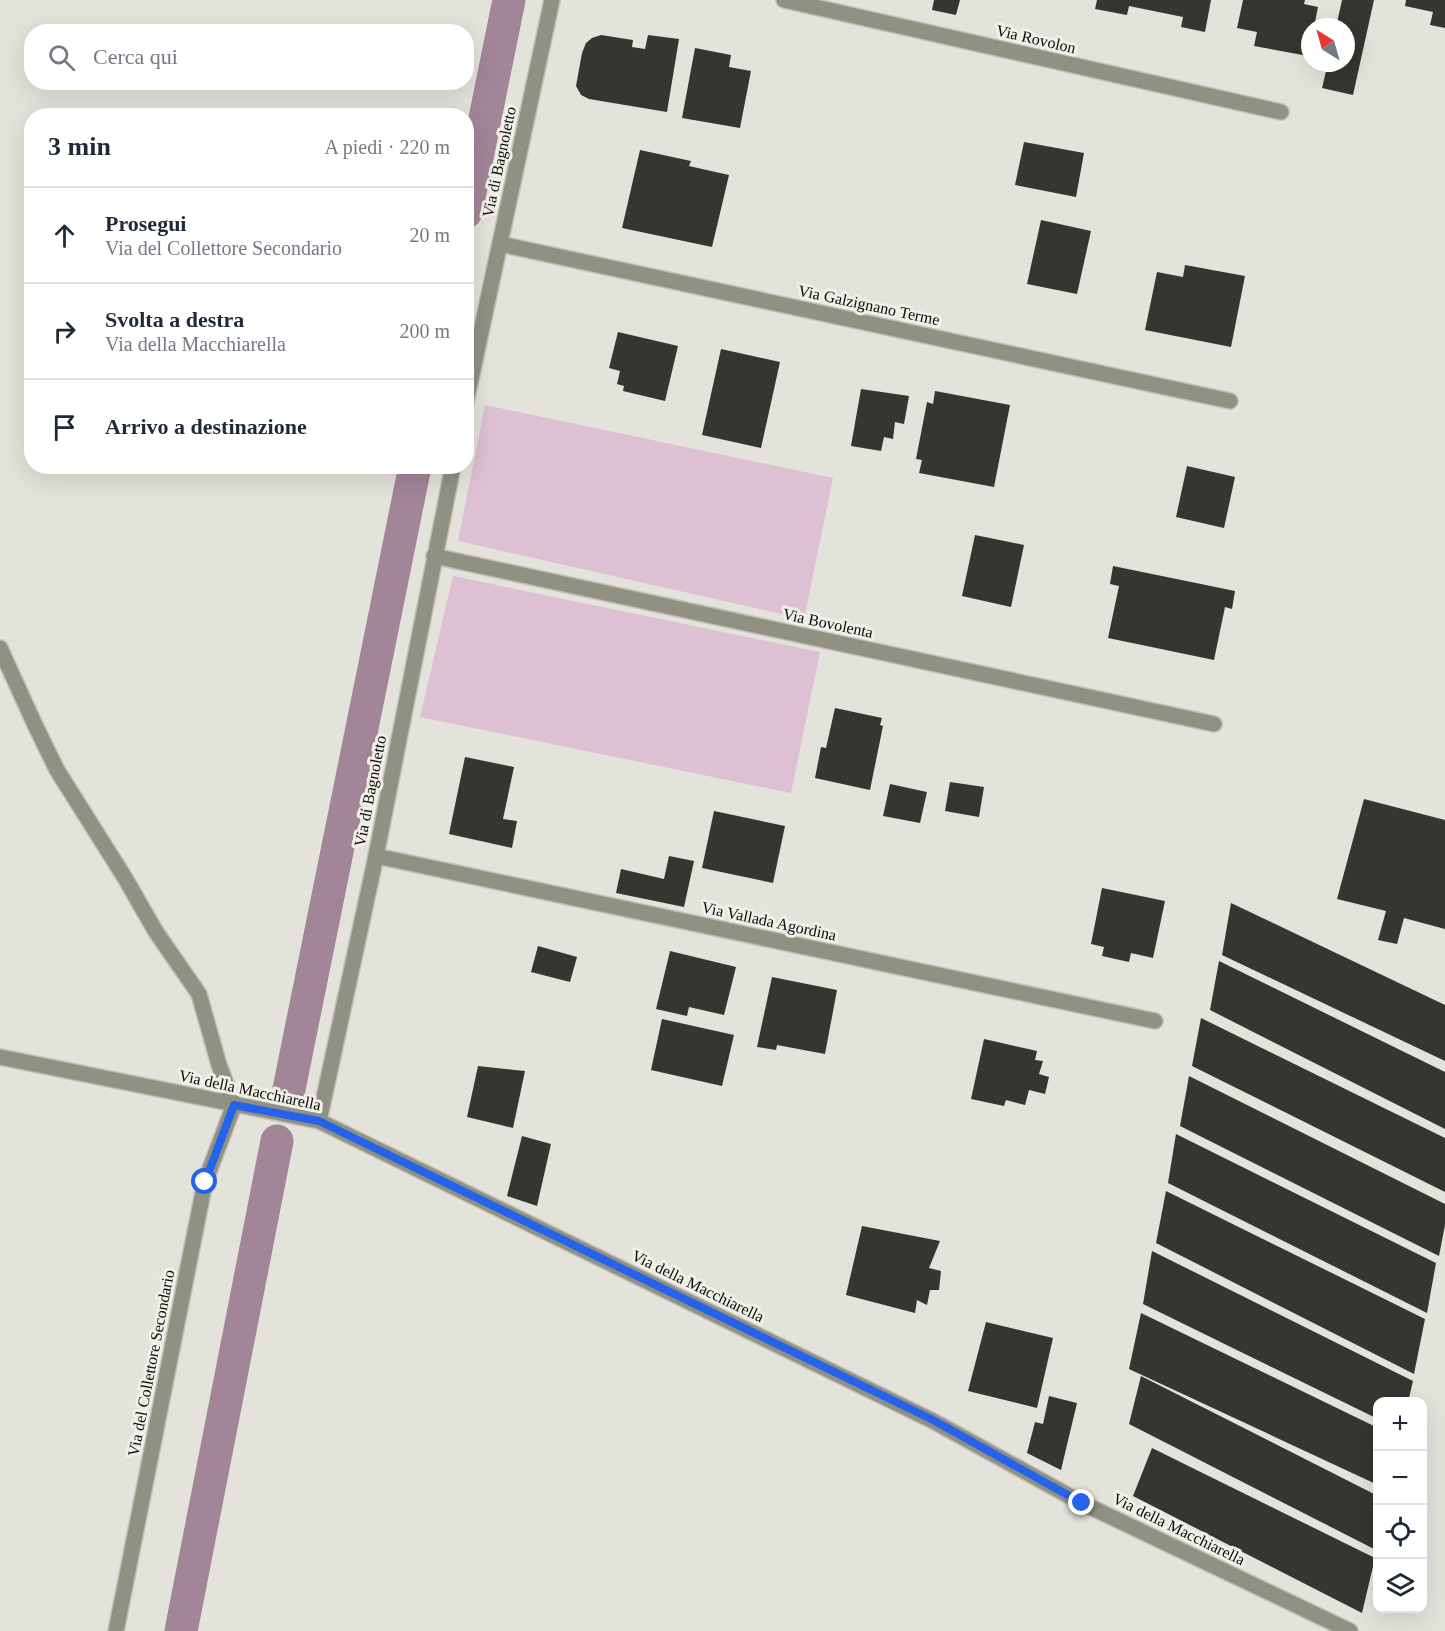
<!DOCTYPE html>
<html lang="it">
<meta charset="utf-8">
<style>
:root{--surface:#fff;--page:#f6f6f7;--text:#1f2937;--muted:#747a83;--line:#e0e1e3}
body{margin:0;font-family:"Times New Roman",serif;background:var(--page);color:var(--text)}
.controls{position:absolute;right:18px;bottom:18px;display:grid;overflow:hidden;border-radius:12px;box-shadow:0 6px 24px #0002}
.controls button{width:54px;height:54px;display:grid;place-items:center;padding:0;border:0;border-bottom:2px solid var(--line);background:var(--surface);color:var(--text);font:30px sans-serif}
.compass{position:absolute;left:1301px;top:18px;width:54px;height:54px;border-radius:50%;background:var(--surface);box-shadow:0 6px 24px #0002;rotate:323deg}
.stop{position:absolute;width:18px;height:18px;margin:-14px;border:4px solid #2563eb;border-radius:50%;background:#fff}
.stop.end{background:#2563eb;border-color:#fff;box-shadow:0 2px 6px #0008}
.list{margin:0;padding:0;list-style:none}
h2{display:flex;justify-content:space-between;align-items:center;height:78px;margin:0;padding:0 24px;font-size:26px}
h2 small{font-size:20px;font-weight:400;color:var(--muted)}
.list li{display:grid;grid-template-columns:39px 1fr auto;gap:18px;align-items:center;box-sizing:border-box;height:96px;padding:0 24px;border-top:2px solid var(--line)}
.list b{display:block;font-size:22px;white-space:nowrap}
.list p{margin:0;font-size:20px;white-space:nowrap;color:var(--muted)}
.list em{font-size:20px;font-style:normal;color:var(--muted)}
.icon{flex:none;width:33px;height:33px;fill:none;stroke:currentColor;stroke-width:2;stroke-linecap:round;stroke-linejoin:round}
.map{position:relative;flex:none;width:1445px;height:1631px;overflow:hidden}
.search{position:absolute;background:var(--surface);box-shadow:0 6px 24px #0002;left:24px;top:24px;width:450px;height:66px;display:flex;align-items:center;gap:15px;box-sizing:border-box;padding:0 21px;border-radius:24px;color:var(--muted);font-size:22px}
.panel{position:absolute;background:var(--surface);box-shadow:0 6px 24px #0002;left:24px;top:108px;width:450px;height:366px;border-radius:24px}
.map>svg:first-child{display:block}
.green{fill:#ddc0d2}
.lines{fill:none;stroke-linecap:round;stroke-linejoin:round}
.canal{stroke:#a28697;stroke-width:33}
.building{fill:#363630}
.service-casing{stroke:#c0c0b9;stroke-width:18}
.minor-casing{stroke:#c0c0b9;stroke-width:18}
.service{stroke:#909083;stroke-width:15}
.minor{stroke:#909083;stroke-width:15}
.route{stroke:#2563eb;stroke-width:8}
.labels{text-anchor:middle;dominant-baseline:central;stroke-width:6;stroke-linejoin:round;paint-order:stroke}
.street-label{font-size:16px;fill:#0b0b09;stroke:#f0f0e8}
</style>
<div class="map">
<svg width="1445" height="1631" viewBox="0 0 1445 1631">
<rect width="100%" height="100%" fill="#e3e3db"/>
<!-- green -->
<g class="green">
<polygon points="485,405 833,478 804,619 458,541"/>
<polygon points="453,576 820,652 791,793 420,717"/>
</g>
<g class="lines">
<!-- canal -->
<g class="canal">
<polyline points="466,212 509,0"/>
<polyline points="288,1094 415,466"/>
<polyline points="181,1631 277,1141"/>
</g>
</g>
<!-- building -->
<g class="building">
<polygon points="934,0 960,0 956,15 932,10"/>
<polygon points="1097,0 1211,0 1205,32 1181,27 1183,17 1129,6 1127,15 1095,9"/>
<polygon points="1243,0 1305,0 1304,4 1318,7 1314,27 1310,27 1308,56 1254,46 1257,32 1237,28"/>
<polygon points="1342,0 1374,0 1353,95 1322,88 1328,63 1346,63 1346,27 1336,27"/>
<polygon points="1406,0 1445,0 1445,28 1430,25 1433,12 1405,6"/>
<polygon points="601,35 633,40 632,47 645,49 648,35 679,39 667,112 589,99 581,95 576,86 582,53 586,43 592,38"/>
<polygon points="695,48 731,55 729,67 751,71 740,128 682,118"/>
<polygon points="1024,142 1084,153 1076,197 1015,185"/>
<polygon points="640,150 691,161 689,166 729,175 712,247 622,228"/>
<polygon points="1041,220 1091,231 1077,294 1027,284"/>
<polygon points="1185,265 1245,276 1231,347 1145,330 1157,272 1183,277"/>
<polygon points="618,332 678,346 665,401 623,391 624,386 617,384 620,371 609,368"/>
<polygon points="721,349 780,362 761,448 702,435"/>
<polygon points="861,389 909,396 904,424 895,422 893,439 884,437 881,451 851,446"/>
<polygon points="935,391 1010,405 994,487 919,473 922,460 916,459 927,402 933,404"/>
<polygon points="1187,466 1235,477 1224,528 1176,517"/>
<polygon points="975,535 1024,545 1011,607 962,596"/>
<polygon points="1113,566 1235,591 1232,609 1225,607 1214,660 1108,638 1119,586 1110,584"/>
<polygon points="835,708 882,718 880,725 883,726 870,790 815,778 821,747 826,748"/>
<polygon points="465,757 514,767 503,819 517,821 512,848 449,834"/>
<polygon points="950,782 984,787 979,817 945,811"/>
<polygon points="890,784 927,792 920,823 883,816"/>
<polygon points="1364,799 1445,820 1445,929 1404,918 1397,944 1378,940 1386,911 1337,899"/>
<polygon points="714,811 785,826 773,883 702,868"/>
<polygon points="669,856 694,861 684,907 616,893 621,869 664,879"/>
<polygon points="1102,888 1165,901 1153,958 1131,953 1129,962 1102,956 1104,947 1091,944"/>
<polygon points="1231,903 1445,1005 1445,1061 1222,955"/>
<polygon points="538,946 577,957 570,982 531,972"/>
<polygon points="670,951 736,967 724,1015 689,1007 687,1016 656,1009"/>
<polygon points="1219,961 1445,1072 1445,1129 1210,1010"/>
<polygon points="772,977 837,990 825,1054 777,1045 776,1050 757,1047"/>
<polygon points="1201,1018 1445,1138 1445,1192 1192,1066"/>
<polygon points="662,1019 734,1035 722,1086 651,1070"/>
<polygon points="984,1039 1037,1051 1035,1060 1043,1061 1039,1074 1049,1077 1045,1094 1029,1090 1025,1105 1006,1100 1004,1106 971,1099"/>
<polygon points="478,1066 525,1071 513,1128 467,1117"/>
<polygon points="1189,1076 1445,1204 1445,1225 1439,1256 1180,1126"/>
<polygon points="1176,1134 1436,1263 1427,1313 1168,1183"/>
<polygon points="522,1136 551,1144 537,1206 507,1196"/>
<polygon points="1166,1191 1425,1319 1414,1374 1156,1243"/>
<polygon points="862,1226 940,1241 929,1268 941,1271 939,1290 930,1290 927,1305 917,1300 915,1313 846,1295"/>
<polygon points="1152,1251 1413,1381 1408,1402 1378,1402 1378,1419 1143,1304"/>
<polygon points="1141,1313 1378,1428 1378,1485 1129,1369"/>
<polygon points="986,1322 1053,1338 1037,1408 968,1391"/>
<polygon points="1141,1376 1378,1496 1378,1551 1129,1424"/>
<polygon points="1049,1396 1077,1403 1061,1470 1027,1453 1035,1422 1043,1424"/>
<polygon points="1152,1448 1375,1558 1362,1613 1133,1496"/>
</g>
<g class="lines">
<!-- service casing -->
<g class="service-casing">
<polyline id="service" points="0,648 35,725 57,770 125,878 156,932 199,994 219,1065 234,1105"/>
</g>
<!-- minor casing -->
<g class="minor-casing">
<g id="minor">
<polyline points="784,0 1281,112"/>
<polyline points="500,244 1230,401"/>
<polyline points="466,402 552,0"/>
<polyline points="434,556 1214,724"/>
<polyline points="376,856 1155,1021"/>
<polyline points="0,1057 319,1121 933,1421 1082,1503 1350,1631"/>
<polyline points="319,1121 376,856 453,466"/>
<polyline points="116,1631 205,1182 234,1105"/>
</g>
</g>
<!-- service -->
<use href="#service" class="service"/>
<!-- minor -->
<use href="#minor" class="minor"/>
</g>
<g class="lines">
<!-- route -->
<polyline class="route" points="205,1182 234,1105 319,1121 933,1420 1082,1503"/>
</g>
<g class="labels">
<!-- street labels -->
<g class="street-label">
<text transform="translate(1036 39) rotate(13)">Via Rovolon</text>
<text transform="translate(499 162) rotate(-78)">Via di Bagnoletto</text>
<text transform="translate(869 305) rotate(12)">Via Galzignano Terme</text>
<text transform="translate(828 623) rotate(12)">Via Bovolenta</text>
<text transform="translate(370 791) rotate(-79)">Via di Bagnoletto</text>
<text transform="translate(769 921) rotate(12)">Via Vallada Agordina</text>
<text transform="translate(250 1090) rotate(12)">Via della Macchiarella</text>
<text transform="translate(698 1286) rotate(26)">Via della Macchiarella</text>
<text transform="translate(151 1363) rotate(-79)">Via del Collettore Secondario</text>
<text transform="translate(1179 1529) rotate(26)">Via della Macchiarella</text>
</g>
</g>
</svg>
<div class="controls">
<button>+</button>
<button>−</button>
<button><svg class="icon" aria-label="locate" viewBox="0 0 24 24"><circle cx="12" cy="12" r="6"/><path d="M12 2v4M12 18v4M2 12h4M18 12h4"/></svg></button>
<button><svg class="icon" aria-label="layers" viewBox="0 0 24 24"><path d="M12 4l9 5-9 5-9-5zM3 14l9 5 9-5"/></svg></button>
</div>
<svg class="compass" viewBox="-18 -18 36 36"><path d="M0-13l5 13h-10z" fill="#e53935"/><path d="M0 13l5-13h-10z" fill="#747a83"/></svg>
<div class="stop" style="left:205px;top:1182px"></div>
<div class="stop end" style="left:1082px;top:1503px"></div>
<div class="search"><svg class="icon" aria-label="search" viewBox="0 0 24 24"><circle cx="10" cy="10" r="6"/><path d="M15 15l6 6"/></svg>Cerca qui</div>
<section class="panel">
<h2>3 min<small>A piedi · 220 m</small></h2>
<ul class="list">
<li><svg class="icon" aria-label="ahead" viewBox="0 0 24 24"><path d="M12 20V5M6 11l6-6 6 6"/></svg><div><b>Prosegui</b><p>Via del Collettore Secondario</p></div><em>20 m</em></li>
<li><svg class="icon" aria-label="right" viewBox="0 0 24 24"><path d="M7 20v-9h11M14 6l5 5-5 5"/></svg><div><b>Svolta a destra</b><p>Via della Macchiarella</p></div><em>200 m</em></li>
<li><svg class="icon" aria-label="arrive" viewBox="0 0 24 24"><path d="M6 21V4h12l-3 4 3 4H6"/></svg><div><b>Arrivo a destinazione</b></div></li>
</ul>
</section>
</div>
